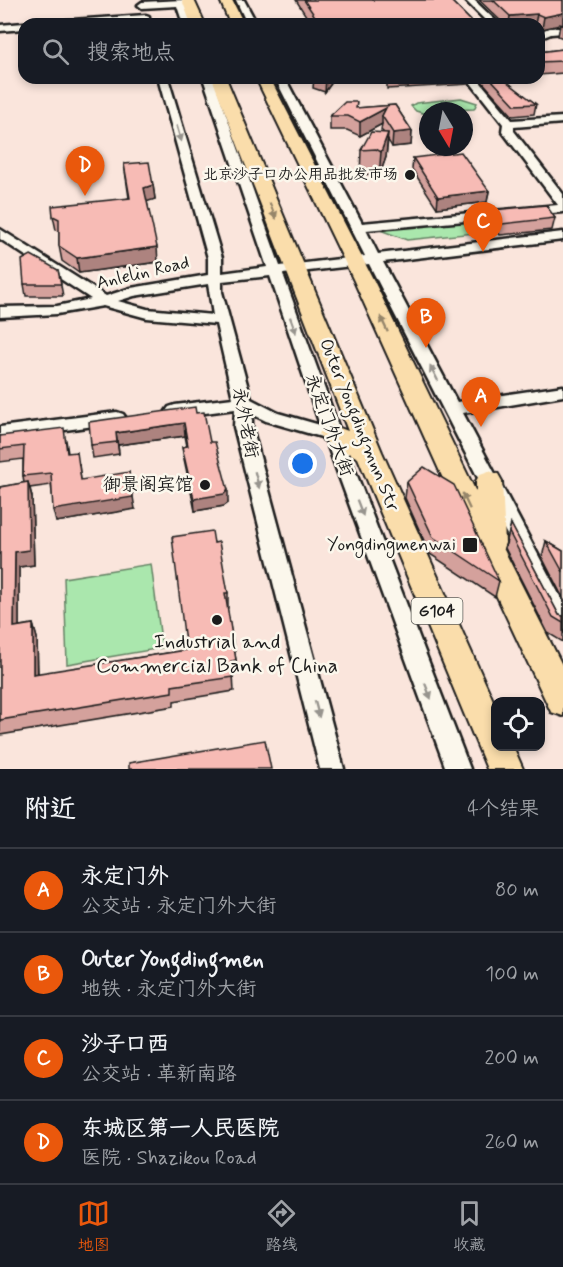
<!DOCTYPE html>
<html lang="zh">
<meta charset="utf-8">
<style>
:root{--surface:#171b24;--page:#242831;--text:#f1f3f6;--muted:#9ea1a6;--line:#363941;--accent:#ea580c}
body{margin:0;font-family:Mynerve,"LXGW WenKai TC",sans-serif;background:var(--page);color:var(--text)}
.controls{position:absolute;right:18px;bottom:18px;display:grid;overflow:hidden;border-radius:12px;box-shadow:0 3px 9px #0003}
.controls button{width:54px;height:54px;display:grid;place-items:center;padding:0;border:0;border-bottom:2px solid var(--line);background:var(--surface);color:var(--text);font:30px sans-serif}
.compass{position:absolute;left:419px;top:102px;width:54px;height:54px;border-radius:50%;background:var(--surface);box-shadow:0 3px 9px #0003;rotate:170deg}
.you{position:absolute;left:303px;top:464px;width:21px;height:21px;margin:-15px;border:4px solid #fff;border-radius:50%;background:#1a73e8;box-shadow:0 0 0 9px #1a73e833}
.badge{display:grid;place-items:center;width:39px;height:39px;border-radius:50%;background:var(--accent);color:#fff;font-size:20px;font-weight:700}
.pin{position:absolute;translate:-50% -50px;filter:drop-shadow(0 2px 3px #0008)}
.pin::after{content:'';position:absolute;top:32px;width:21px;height:18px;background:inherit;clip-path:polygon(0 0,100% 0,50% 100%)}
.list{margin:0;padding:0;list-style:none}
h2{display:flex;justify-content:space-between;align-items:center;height:78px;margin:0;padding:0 24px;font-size:26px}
h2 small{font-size:20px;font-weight:400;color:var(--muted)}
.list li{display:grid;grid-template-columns:39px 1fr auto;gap:18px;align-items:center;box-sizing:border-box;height:84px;padding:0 24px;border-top:2px solid var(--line)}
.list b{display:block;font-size:22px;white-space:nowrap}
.list p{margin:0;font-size:20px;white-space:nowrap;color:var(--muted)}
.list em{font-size:20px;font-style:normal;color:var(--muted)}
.icon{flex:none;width:33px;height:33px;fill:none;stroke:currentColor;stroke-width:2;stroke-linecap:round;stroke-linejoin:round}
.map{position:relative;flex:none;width:563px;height:769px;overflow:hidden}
.search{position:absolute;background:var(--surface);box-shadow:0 3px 9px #0003;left:18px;right:18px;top:18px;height:66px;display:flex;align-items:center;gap:15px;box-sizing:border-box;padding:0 21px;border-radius:18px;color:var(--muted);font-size:22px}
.sheet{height:414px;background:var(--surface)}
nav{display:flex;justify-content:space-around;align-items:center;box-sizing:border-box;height:84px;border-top:2px solid var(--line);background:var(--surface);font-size:16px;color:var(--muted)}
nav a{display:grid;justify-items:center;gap:3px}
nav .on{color:var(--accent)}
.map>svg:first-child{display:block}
.green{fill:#aae7ad;stroke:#638264;stroke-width:1.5}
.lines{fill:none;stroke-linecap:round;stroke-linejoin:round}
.minor-casing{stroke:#1c1c1c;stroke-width:5}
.highway-casing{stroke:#1c1c1c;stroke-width:4}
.minor{fill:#fbf7ec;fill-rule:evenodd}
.highway{fill:#faddab;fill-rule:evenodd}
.wall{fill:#d4a19c;stroke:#1c1c1c;stroke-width:1.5}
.shaded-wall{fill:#ad837f;stroke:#1c1c1c;stroke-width:1.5}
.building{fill:#f7bbb5;stroke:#1c1c1c;stroke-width:1.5}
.oneway{fill:#97948e}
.oneway2{fill:#96866b}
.poi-dot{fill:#1c1c1c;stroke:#fbf7ec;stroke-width:2}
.labels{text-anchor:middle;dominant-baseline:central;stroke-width:5;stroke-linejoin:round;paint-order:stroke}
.far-poi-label{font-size:15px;fill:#1c1c1c;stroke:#fbf7ec;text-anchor:end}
.shield{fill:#fbf7ec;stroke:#5f5e5a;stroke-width:1.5}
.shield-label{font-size:16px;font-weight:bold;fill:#1c1c1c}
.street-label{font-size:18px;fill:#1c1c1c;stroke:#fbf7ec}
.poi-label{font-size:18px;fill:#1c1c1c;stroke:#fbf7ec;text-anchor:end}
.near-poi-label{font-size:21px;fill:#1c1c1c;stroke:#fbf7ec}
</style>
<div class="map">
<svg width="563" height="769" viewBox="0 0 563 769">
<rect width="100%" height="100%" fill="#fae5dc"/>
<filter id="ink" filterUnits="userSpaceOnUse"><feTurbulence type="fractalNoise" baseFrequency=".0167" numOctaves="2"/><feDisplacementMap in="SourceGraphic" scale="12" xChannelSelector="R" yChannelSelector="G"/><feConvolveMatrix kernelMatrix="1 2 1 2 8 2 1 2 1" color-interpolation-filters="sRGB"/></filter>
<g filter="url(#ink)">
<!-- green -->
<g class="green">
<polygon points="461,98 477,103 474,109 428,111 426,114 416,111 411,106 416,103"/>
<polygon points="487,219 495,231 407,240 380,230"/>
<polygon points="151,564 162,648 67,664 64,578"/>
</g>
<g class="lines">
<!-- minor casing -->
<g class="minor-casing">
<g id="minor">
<polygon points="183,0 193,24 183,24 177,6 142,8 138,5 142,2"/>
<polygon points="236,0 244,0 257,24 247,24"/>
<polygon points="465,0 474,0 499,24 489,24"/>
<polygon points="146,15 149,16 149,20 98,24 52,24 57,21"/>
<polygon points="24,23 27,24 24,24 24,29 0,31 0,25"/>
<polygon points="563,27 563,33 551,34 539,39 539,32 549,28"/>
<path d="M 158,78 L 168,78 L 222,258 L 222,273 L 267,267 L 203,78 L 213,78 L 280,266 L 365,256 L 275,78 L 285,78 L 362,223 L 558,205 L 502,131 L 503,124 L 467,78 L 477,78 L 512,120 L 563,117 L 563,123 L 514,127 L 514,131 L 563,194 L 563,212 L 366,230 L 378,254 L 563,232 L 563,240 L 383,262 L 457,402 L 563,386 L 563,396 L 463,413 L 563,602 L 563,632 L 555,629 L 369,264 L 283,274 L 341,434 L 470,769 L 446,769 L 325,438 L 266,421 L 252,414 L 252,427 L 344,769 L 320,769 L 234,427 L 235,409 L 175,417 L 169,415 L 166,411 L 169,407 L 175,405 L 233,398 L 216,324 L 147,318 L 103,306 L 57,314 L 0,317 L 0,307 L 57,306 L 91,299 L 0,239 L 0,229 L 106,296 L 131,288 L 208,275 L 208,258 ZM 270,276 L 320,425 L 278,413 L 251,399 L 222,292 L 222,281 ZM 208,284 L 213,315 L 147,309 L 118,301 L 134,296 Z"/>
<polygon points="117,412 123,414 126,418 123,422 0,439 0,427"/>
</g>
</g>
<!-- highway casing -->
<g class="highway-casing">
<g id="highway">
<polygon points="182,0 194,0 205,24 191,24"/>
<polygon points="220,0 232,0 244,24 230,24"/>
<polygon points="212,78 226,78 382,452 496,707 496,746 513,746 523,769 487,769 358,458 323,440 319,434 323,428 332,425 348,431"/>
<polygon points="256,78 270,78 374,281 476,492 476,481 480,474 489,471 498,474 502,481 505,543 503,548 563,667 563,716 551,712 477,554 354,281"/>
</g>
</g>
<!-- minor -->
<use href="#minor" class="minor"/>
<!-- highway -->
<use href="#highway" class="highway"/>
</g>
<!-- wall -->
<g class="wall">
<polygon points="296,0 450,0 474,24 311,24"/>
<polygon points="479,0 563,0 563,38 558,36 560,25 542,29 539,27 539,24 504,24"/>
<polygon points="563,49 563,73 539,75 539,52"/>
<polygon points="314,78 335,78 325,92 313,88"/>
<polygon points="387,78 470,78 469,84 387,89"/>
<polygon points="479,78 502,78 536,104 534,114 513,116"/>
<polygon points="395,105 412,131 411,145 392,147 388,140 386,157 379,177 374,174 360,175 361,150 383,132 381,130 382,124 360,136 347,130 330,130 330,116 357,108"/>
<polygon points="413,158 489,191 487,202 437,208 412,169"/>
<polygon points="124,164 153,185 155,199 147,201 158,262 79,273 62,261 59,246 59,232 56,230 53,216 129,198"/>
<polygon points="492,210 555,218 552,230 500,235 490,221"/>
<polygon points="58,270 63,296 26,296 24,284"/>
<polygon points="196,413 210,442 228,503 224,506 195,511 184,459 182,447 187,446 185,436 118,445 119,454 93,458 91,445"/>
<polygon points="0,436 66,440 68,453 79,464 81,480 135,509 56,522 51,485 30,488 32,497 34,565 19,567 19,626 33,624 37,638 38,674 186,650 214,543 228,593 228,608 227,608 236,660 237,674 233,675 234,691 174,701 174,706 0,735 0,487 24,483 23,476 23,459 0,462"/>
<polygon points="407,482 499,581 495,597 430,554 405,498"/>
<polygon points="511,524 559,615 563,616 563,642 548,633 505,548"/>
<polygon points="546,541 563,551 563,598 542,557"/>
</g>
<!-- shaded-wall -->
<g class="shaded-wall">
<polygon points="563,13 563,25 560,24 560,25 542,29 544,17"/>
<polygon points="537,14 535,24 509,24 510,16"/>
<polygon points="326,78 335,78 325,92"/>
<polygon points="386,108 382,116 382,124 360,136 360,122"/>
<polygon points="412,131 411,145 392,147 393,133"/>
<polygon points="388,133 386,157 379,177 381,152"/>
<polygon points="153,185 155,199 146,202 144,188"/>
<polygon points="489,191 487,202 437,208 438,197"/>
<polygon points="157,247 158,262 79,273 77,258"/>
<polygon points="184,423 185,436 118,445 119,454 116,433"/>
<polygon points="129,472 135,509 56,522 53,510"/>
<polygon points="28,482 32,497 34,565 19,567 19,642 14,627 15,552"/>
<polygon points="228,490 228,503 224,506 195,511 194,499"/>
<polygon points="33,624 37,638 38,689 33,674"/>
</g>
<!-- building -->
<g class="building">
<polygon points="304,0 450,0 474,24 320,24"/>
<polygon points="493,0 563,0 563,13 544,17 537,14 510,16"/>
<polygon points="563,49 563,61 539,62 539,52"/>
<polygon points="388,78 408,78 388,79"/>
<polygon points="490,78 502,78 536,104 515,105"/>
<polygon points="345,102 357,102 356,108 395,105 412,131 393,133 382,116 386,108 360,122 348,116 330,116"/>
<polygon points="371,132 388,133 381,152 376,149 361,150"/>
<polygon points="461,152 489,191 438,197 413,158"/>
<polygon points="149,162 153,185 144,188 157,247 77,258 59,246 59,219 53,216 52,206 130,198 124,164"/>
<polygon points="546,205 555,218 502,224 492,210"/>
<polygon points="31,255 58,270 61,284 24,284 22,260"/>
<polygon points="195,407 196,413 204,412 210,442 215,442 228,490 224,494 194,499 182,447 188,446 184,423 116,433 117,442 91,445 89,422"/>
<polygon points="64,428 67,453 77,452 81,480 129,472 133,497 53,510 51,473 23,476 24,446 0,449 0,436"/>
<polygon points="424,467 454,485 499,581 433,537 407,482"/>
<polygon points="28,482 29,550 15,552 14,627 33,624 33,674 186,650 172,537 212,531 214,543 219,542 228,593 225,593 236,660 231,661 233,677 172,686 172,692 0,720 0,487"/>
<polygon points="511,524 559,615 563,616 563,623 553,617 509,532"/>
<polygon points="546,541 563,551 563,572"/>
<polygon points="265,740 271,769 129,769 129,763"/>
</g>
<!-- one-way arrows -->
<defs><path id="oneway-solid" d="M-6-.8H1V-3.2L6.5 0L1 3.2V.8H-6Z" transform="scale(1.5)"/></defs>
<g class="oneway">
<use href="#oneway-solid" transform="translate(179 134) rotate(74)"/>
<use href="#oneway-solid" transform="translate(293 325) rotate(70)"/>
<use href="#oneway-solid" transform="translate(434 373) rotate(-117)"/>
<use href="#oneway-solid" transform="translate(257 480) rotate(75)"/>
<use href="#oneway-solid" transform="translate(360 508) rotate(69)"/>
<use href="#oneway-solid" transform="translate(428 691) rotate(69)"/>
<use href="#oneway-solid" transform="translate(317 709) rotate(75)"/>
</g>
<g class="oneway2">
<use href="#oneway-solid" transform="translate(273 211) rotate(68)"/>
<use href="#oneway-solid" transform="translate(384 324) rotate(-115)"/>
<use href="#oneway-solid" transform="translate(466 501) rotate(-115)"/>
</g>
</g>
<!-- markers -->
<g class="poi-dot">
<circle cx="410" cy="175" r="6"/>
<circle cx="205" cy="485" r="6"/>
<rect x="462" y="537" width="16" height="16" rx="3"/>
<circle cx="217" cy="620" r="6"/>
</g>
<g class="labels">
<!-- far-poi labels -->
<g class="far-poi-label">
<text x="398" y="175">北京沙子口办公用品批发市场</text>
</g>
<!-- shield labels -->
<rect class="shield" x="411.5" y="598" width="51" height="26" rx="4.5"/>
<g class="shield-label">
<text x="437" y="611">G104</text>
</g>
<!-- street labels -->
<g class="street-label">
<text transform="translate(143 273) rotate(-13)">Anlelin Road</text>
<text transform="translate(245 423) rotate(79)">永外老街</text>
<text transform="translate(329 425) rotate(70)">永定门外大街</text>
<text transform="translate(359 425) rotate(68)">Outer Yongdingmnn Str</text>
</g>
<!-- poi labels -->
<g class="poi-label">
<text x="193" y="485">御景阁宾馆</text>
<text x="456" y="545">Yongdingmenwai</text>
</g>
<!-- near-poi labels -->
<g class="near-poi-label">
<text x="217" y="642">Industrial and<tspan x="217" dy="24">Commercial Bank of China</tspan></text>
</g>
</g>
</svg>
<div class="controls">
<button><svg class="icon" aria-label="locate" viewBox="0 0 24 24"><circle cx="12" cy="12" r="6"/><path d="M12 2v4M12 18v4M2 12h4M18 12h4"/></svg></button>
</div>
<svg class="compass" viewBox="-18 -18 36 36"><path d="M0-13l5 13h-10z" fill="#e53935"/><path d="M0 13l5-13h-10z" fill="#9ea1a6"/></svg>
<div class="you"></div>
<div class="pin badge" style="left:481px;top:427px">A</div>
<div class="pin badge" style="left:426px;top:348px">B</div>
<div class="pin badge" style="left:483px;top:252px">C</div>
<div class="pin badge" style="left:85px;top:196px">D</div>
<div class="search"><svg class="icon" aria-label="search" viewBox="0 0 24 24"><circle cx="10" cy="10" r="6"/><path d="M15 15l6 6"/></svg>搜索地点</div>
</div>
<section class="sheet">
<h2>附近<small>4个结果</small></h2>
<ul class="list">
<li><span class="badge">A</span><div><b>永定门外</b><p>公交站 · 永定门外大街</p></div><em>80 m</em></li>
<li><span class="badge">B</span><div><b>Outer Yongdingmen</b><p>地铁 · 永定门外大街</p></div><em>100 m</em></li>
<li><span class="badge">C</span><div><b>沙子口西</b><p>公交站 · 革新南路</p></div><em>200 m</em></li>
<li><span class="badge">D</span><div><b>东城区第一人民医院</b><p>医院 · Shazikou Road</p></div><em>260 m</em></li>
</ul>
</section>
<nav>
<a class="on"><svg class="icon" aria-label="map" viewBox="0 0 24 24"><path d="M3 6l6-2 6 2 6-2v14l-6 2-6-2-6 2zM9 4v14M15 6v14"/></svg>地图</a>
<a><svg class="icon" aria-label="directions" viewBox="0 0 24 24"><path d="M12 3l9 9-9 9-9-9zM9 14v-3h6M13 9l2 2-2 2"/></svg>路线</a>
<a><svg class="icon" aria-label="saved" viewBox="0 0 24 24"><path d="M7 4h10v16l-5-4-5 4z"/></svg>收藏</a>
</nav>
